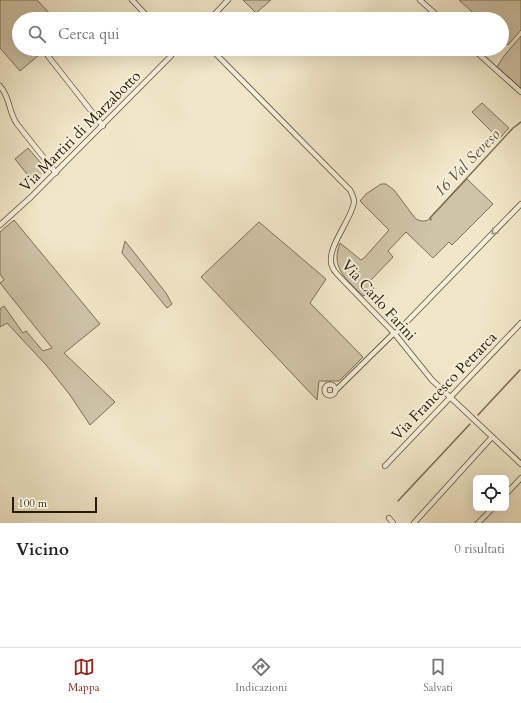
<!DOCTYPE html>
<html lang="it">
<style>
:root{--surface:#fff;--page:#f6f6f6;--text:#222;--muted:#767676;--line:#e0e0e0;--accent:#8f2418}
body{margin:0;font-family:Cardo,serif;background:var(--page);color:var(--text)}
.controls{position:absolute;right:12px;bottom:12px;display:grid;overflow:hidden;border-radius:6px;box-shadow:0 4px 16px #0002}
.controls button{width:36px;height:36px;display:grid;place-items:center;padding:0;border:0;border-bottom:1px solid var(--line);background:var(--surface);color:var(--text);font:20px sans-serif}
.scale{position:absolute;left:12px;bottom:10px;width:85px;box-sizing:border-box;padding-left:4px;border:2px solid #281b07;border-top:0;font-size:11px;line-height:14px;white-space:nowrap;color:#281b07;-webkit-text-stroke:3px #f6efdb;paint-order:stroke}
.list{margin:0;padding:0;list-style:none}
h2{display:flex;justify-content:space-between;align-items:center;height:52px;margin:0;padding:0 16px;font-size:17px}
h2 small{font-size:13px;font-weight:400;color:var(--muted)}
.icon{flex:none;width:22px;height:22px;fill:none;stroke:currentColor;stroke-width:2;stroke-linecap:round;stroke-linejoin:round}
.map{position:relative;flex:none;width:521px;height:523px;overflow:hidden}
.search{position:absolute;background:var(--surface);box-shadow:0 4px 16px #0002;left:12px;right:12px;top:12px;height:44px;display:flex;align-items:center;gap:10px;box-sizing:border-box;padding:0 14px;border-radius:22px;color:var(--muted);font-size:15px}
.sheet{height:124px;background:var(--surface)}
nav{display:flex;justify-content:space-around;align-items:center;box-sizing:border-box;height:56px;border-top:1px solid var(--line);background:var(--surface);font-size:11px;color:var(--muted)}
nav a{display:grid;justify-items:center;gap:2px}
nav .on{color:var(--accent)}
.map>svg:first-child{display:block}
.green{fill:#cfc4a7;stroke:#7c7057}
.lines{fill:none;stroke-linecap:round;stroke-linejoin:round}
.stream{stroke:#786c53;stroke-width:1.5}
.minor-casing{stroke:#5a4e37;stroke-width:6}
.minor{stroke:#f6efdb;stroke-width:4.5}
.oneway{stroke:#99907c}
.labels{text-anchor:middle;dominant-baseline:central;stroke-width:4;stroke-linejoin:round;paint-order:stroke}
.street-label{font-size:15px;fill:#281b07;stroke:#f6efdb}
.water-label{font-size:16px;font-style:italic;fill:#5d513a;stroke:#f6efdb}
</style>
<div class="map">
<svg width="521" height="523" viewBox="0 0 521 523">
<rect width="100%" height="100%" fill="#f1e7c8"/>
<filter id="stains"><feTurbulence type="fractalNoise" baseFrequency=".005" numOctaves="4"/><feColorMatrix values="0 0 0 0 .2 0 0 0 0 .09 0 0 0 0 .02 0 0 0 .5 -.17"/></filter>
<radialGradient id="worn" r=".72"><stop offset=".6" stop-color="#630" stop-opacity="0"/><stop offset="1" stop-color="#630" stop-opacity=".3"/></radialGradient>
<!-- green -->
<g class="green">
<polygon points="0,0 37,0 55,19 19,19 19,49 46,49 20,71 0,48"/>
<polygon points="243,0 271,0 256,13"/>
<polygon points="459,0 521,0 521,30 508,45 502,39 502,19 480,19"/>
<polygon points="521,36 521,88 497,67 504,56"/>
<polygon points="482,103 509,128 499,139 472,112"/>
<polygon points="28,148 47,170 34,183 15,159"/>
<path d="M 467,179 L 493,204 L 452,245 L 449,242 L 433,258 L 406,232 L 388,251 L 393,257 L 371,280 L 374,290 L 363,296 C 347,279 330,269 340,243 L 361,260 L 364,258 L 389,230 L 360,201 L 366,194 L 381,184 L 386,184 L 394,190 L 415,218 C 419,221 423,222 428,220 Z"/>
<polygon points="14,220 100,324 64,353 115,402 90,425 70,395 47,366 7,323 0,327 0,309 4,306 23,333 26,331 43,351 52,348 0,283 4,280 0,274 0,232"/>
<polygon points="259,222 326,279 310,303 363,357 339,381 319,381 317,400 201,277"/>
<polygon points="125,241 166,293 172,304 167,308 122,253"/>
</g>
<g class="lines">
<!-- stream -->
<g class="stream">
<polyline points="431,220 430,218 513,128 521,122"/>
<polyline points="478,415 520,370"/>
<polyline points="398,501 470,424"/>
</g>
<!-- minor casing -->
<g class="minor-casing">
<g id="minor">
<polyline points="132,0 150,19"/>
<polyline points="420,0 441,19"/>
<polyline points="210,19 228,0"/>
<path d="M 211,49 L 350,190 C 352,194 354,197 354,202 C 352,219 325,249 332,266 C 333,269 335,272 337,274 L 394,333 L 432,380 L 521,464"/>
<polyline points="473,49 521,92"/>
<polyline points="48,56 103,126"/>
<path d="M 0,86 C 11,99 8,111 17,124 L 56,173"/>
<polyline points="0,225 31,197 167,60 171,56 173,49"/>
<polyline points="395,334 521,204"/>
<circle cx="330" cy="390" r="5.5"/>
<polyline points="335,391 394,333"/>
<polyline points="385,466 521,323"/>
<polyline points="506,494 521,478"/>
<polyline points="389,518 393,523"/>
<polyline points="414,523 492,437"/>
<polyline points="478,523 493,508"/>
</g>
</g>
<!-- minor -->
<use href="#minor" class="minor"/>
</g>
<!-- one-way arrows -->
<defs><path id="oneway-chevron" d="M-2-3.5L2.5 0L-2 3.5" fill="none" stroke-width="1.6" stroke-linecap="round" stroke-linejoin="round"/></defs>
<use class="oneway" href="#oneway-chevron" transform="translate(494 232) rotate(134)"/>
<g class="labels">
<!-- street labels -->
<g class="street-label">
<text transform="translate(80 131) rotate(-45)">Via Martiri di Marzabotto</text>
<text transform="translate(379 300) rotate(48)">Via Carlo Farini</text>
<text transform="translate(444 386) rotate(-46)">Via Francesco Petrarca</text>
</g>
<!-- water labels -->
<g class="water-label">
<text transform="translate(467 163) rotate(-46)">16 Val Seveso</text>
</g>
</g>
<rect width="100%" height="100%" filter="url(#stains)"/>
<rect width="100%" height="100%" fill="url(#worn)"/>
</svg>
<div class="controls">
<button><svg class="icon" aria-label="locate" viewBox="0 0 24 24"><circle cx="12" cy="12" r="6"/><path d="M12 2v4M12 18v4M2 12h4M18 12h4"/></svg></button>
</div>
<div class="scale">100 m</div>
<div class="search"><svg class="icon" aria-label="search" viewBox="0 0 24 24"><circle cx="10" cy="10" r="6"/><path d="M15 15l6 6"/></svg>Cerca qui</div>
</div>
<section class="sheet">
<h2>Vicino<small>0 risultati</small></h2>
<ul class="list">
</ul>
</section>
<nav>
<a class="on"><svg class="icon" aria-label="map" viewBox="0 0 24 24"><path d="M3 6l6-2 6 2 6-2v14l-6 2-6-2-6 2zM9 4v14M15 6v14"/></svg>Mappa</a>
<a><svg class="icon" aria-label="directions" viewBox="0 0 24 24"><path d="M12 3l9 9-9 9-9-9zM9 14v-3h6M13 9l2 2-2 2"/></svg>Indicazioni</a>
<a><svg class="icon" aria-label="saved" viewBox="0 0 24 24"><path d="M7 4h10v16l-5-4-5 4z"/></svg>Salvati</a>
</nav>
